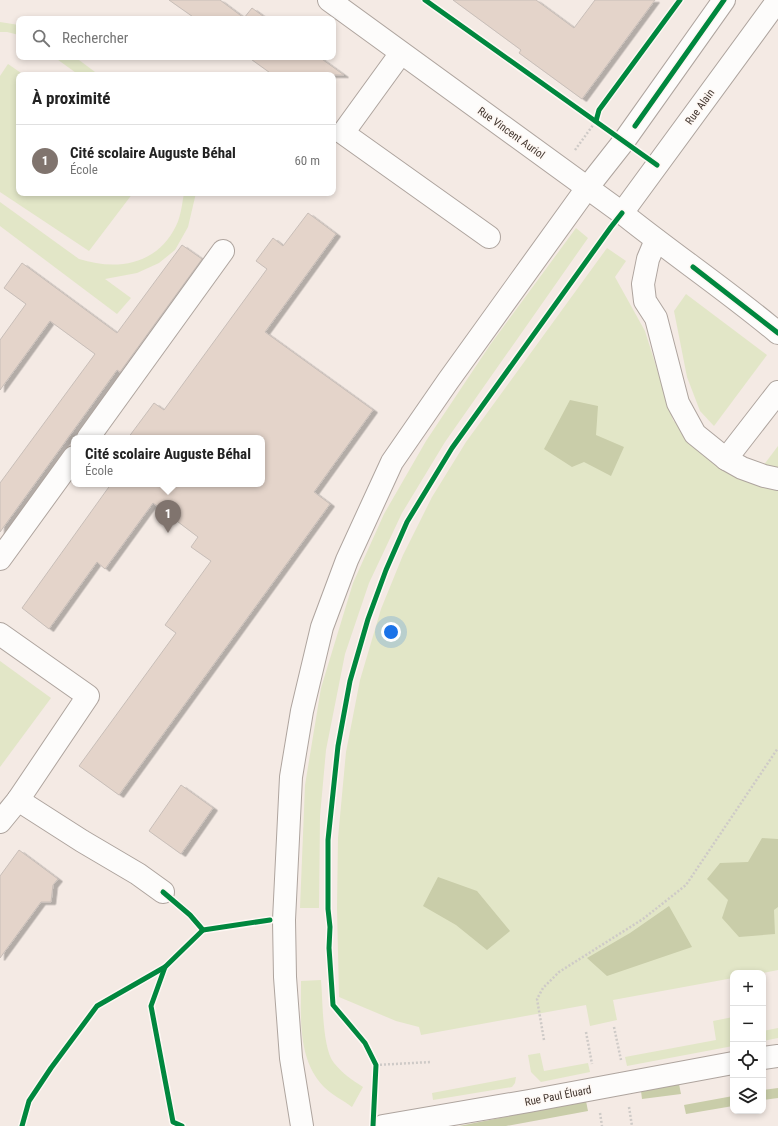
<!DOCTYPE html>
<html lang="fr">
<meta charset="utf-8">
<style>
:root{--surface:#fff;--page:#f6f6f6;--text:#222;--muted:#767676;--line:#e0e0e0;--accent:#80746e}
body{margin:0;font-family:"Roboto Condensed",sans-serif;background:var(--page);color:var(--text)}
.controls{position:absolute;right:12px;bottom:12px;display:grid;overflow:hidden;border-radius:8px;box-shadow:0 2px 6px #0003}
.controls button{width:36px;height:36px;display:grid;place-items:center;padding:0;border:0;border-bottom:1px solid var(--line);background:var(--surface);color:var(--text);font:20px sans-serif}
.you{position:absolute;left:391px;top:632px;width:14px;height:14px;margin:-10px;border:3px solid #fff;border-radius:50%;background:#1a73e8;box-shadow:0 0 0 6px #1a73e833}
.badge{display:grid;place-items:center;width:26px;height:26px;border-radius:50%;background:var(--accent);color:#fff;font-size:13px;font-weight:700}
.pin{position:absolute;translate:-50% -33px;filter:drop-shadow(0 1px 2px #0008)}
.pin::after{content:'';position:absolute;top:21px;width:14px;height:12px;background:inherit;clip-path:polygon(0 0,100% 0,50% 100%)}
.popup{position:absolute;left:71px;top:435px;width:194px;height:52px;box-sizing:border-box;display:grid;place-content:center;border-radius:8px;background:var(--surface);filter:drop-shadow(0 1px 3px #0005);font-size:13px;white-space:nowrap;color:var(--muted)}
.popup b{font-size:15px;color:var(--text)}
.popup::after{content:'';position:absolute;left:50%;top:100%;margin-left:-8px;border:8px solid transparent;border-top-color:var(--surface)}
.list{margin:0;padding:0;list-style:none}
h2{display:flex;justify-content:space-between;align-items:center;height:52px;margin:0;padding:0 16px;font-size:17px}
h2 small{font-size:13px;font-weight:400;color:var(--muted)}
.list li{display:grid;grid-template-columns:26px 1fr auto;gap:12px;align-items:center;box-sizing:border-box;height:72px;padding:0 16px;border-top:1px solid var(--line)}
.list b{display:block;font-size:15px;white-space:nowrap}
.list p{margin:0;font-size:13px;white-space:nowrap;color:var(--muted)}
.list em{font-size:13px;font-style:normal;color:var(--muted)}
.icon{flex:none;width:22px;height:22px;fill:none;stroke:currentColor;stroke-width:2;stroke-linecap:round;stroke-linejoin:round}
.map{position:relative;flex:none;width:778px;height:1126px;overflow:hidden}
.search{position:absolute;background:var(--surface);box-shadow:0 2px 6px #0003;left:16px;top:16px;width:320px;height:44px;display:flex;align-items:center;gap:10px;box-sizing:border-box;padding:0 14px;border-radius:8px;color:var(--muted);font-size:15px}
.panel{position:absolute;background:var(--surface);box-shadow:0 2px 6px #0003;left:16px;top:72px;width:320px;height:124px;border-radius:8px}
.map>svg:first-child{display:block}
.green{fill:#e2e6c7}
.forest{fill:#c9cda9}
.building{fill:#e4d4ca;stroke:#c8beb8;filter:url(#shadow)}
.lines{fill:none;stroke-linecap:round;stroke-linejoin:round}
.minor-casing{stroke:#aea49e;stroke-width:24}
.path{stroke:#cecac7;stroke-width:2.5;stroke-dasharray:2 2;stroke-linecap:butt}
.minor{stroke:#fdfcfb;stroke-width:22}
.cycleway-casing{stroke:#fef8f4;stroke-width:8}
.cycleway{stroke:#00873e;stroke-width:5}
.labels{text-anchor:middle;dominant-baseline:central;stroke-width:3;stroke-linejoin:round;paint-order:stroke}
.street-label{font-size:11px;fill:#41352e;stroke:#fef8f4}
</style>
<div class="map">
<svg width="778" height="1126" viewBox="0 0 778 1126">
<defs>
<filter id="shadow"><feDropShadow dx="4.5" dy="2.5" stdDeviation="0" flood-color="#0004"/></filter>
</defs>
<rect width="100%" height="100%" fill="#f4eae4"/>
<!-- green -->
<g class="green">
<polygon points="0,22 19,25 19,35 7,32 0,32"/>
<polygon points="54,57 75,57 99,75 79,75"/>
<polygon points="8,64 24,75 19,75 19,193 133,193 89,251 0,192 0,76"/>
<path d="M 184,193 L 196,193 L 188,227 L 175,250 L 159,263 L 137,273 L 105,279 L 131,298 L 117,314 L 0,226 L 0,202 L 79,259 C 117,271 157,265 176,226 C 181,216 182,204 184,193 Z"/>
<polygon points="576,228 588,238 445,442 402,513 369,583 345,654 326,750 320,816 319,908 300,908 305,785 321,688 353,583 384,514 426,441 490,345"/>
<polygon points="607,248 626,261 615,277 645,331 673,420 696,445 778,488 778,970 763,973 733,973 733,978 613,1000 617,1020 590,1026 586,1005 421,1035 419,1027 396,1021 339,997 337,908 338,838 346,752 360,680 381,609 403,555 432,497 466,442"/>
<polygon points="686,294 767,355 714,426 700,411 687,377 674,311"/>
<polygon points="778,446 778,469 763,466"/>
<polygon points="0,661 51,698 0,767"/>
<path d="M 321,980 C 323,1001 322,1048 334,1063 C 342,1073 352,1080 363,1087 L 352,1107 C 343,1100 332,1095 324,1087 C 297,1059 301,1017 301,981 Z"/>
<polygon points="733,1017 733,1046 627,1066 625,1057 716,1040 713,1021"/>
<polygon points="778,1028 778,1038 763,1041 763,1031"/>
<polygon points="540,1053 544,1071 588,1063 590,1072 541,1082 531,1072 528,1055"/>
<polygon points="516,1077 515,1083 512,1087 433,1100 432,1093"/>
</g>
<!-- forest -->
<g class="forest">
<polygon points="570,400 598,406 596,435 624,447 611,476 584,462 572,467 544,449"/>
<polygon points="762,838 778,839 778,907 774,910 775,934 739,937 722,918 728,900 707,879 720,863 748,862"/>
<polygon points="438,877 477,891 510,931 487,950 456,925 423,906"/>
<polygon points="669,906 692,947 607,976 587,958 630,933"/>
<polygon points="679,1084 681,1094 642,1099 641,1091"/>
<polygon points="778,1088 778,1098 763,1100 763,1090"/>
<polygon points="733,1096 733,1106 686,1114 684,1105"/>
<polygon points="586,1101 588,1111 506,1126 459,1126"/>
</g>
<!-- building -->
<g class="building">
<polygon points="169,0 220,0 244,18 252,8 267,19 196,19"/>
<polygon points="453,0 536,0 574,28 595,0 655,0 582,99 519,53 521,50"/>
<polygon points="248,57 319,57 344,75 273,75"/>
<polygon points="308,213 336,234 265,332 373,410 314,492 330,504 119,795 79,766 176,633 165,625 211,561 191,547 198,537 153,503 105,569 97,562 49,629 22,608 111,484 262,484 262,438 128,438 154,403 164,410 267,269 256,261 273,238 283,246"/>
<polygon points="182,245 202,259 120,372 117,370 0,532 0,483 95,354 50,321 0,390 0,340 26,304 4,288 22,263 117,333"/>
<polygon points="181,785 213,808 181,854 149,831"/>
<polygon points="19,850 58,879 53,885 51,902 41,902 0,958 0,876"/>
</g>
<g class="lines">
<!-- minor casing -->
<g class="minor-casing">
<g id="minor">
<path d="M 329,0 L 622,213 C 673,254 728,291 778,333"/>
<polyline points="401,53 343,133 489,237"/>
<polyline points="622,213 778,0"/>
<polyline points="656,240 648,259 643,284 645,301 656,318 678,403 695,434 726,459 742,468 764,476 778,479"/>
<polyline points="88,438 223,251"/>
<polyline points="726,459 778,392"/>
<polyline points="0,559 74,457"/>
<polyline points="0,634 88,696 18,800 0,822"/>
<polyline points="18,800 82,841 138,874 163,892"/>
<polyline points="763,1058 778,1056"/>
<polyline points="302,1126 291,1058 285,977 284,920 291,777 302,711 322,627 347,560 392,462 448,381 587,188 624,141 724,0"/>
<polyline points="383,1126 529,1101 733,1063"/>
</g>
</g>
<!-- path -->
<g class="path">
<polyline points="575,150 596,121"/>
<polyline points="614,1027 621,1060"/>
<polyline points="586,1032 592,1064"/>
<polyline points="544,1040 537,999 543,988 559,972 643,919 686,885 778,748"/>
<polyline points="376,1065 431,1062"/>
<polyline points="629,1107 632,1126"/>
<polyline points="600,1113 602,1126"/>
</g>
<!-- minor -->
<use href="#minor" class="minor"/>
<!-- cycleway casing -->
<g class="cycleway-casing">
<g id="cycleway">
<polyline points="425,0 657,165"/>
<polyline points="596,121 599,110 680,0"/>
<polyline points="635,126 724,0"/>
<polyline points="693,267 778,333"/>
<polyline points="163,892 190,915 203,930"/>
<polyline points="165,967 151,1006 173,1122 182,1126"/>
<polyline points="22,1126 29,1101 51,1068 97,1006 165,967 203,930 270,920"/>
<polyline points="373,1126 376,1065 365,1043 333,1005 329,948 330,927 328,909 328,840 338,746 350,681 368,619 386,570 407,522 452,448 611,227 622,213"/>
</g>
</g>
<!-- cycleway -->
<use href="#cycleway" class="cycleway"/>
</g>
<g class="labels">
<!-- street labels -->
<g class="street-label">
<text transform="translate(700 107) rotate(-54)">Rue Alain</text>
<text transform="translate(511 133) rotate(36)">Rue Vincent Auriol</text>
<text transform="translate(558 1096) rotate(-11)">Rue Paul Éluard</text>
</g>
</g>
</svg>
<div class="controls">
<button>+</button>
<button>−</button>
<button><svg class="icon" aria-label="locate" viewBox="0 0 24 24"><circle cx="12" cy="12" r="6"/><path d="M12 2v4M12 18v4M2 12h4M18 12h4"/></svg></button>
<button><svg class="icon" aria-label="layers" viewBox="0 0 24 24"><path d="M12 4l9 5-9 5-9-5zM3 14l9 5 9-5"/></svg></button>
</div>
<div class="you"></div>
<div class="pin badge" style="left:168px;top:533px">1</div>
<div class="popup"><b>Cité scolaire Auguste Béhal</b>École</div>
<div class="search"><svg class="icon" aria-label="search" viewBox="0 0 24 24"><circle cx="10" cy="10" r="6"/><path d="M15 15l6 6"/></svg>Rechercher</div>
<section class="panel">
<h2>À proximité<small></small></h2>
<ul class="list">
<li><span class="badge">1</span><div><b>Cité scolaire Auguste Béhal</b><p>École</p></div><em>60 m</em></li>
</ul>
</section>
</div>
